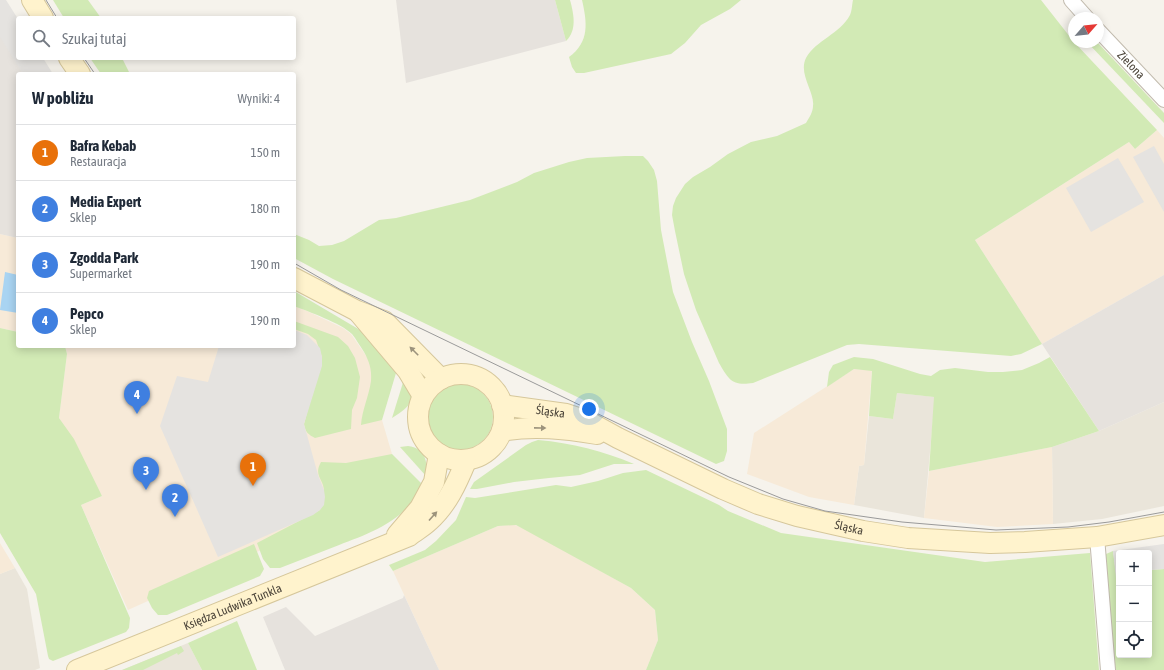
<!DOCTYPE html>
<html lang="pl">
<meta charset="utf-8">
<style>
:root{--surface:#fff;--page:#f2f2f3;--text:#1f2937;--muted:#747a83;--line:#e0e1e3;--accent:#b45309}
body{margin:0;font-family:"Asap Condensed",sans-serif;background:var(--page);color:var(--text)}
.controls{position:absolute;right:12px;bottom:12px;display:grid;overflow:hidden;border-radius:4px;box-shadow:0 2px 10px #0003}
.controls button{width:36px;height:36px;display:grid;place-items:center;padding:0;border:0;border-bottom:1px solid var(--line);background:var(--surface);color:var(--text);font:20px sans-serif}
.compass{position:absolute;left:1068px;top:12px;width:36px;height:36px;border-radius:50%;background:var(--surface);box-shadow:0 2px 10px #0003;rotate:62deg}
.you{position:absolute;left:589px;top:409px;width:14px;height:14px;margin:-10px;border:3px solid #fff;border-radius:50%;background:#1a73e8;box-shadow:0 0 0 6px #1a73e833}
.badge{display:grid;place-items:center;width:26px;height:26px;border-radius:50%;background:var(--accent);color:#fff;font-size:13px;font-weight:700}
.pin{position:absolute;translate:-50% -33px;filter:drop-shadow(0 1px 2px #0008)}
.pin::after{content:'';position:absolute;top:21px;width:14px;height:12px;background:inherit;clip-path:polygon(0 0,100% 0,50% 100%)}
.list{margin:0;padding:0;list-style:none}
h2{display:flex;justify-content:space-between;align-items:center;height:52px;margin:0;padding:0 16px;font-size:17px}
h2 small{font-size:13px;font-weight:400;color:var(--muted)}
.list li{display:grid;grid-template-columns:26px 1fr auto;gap:12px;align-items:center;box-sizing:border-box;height:56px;padding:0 16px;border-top:1px solid var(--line)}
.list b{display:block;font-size:15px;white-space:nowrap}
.list p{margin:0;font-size:13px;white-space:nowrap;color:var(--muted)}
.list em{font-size:13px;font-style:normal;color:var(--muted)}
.icon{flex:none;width:22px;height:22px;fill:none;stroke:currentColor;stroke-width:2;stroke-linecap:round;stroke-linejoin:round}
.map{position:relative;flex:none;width:1164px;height:670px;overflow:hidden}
.search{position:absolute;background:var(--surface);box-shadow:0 2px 10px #0003;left:16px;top:16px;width:280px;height:44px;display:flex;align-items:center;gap:10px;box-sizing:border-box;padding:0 14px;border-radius:4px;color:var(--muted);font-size:15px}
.panel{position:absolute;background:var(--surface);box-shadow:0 2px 10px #0003;left:16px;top:72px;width:280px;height:276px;border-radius:4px}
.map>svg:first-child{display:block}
.residential{fill:#eae5da}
.commercial{fill:#f7ead8}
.industrial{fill:#e6e2dd}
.green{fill:#d2eab5}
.parking{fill:#e5e3e0}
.water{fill:#a9d4f2}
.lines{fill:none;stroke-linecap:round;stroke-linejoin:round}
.street-casing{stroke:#c2bbae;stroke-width:16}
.secondary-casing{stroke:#d6c79b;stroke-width:22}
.street{stroke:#fff;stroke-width:14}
.secondary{stroke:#fff3cd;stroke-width:20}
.tram{stroke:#9a9a9a;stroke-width:1}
.oneway{fill:#9c937c}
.labels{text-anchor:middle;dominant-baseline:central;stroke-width:3;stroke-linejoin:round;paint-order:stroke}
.street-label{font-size:12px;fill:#4b4439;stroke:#fff}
</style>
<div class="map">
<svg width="1164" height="670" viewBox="0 0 1164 670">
<rect width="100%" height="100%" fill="#f6f3ec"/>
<!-- residential -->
<g class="residential">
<polygon points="897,393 935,397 924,518 854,505 859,466 864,465 869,416 893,419"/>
<polygon points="1164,402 1164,506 1102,519 1053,524 1052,447 1099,431"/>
<polygon points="15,568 27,589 40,668 35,670 0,670 0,574"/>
<polygon points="188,643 202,670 122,670"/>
</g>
<!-- commercial -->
<g class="commercial">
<polygon points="1157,130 1164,138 1164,275 1042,344 975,240 1129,142 1135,149"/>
<polygon points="0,234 18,238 18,332 0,328"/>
<polygon points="294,306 307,311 343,328 351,334 369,360 371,365 376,416 382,420 392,454 373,468 372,500 128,610 81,505 102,496 59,418 67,354 65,346 294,346"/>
<polygon points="854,369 872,370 864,465 859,466 854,505 809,497 747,474 754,433"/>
<polygon points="1052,447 1053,524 997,527 924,518 929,471"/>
<polygon points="507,525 515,525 525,529 631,588 655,610 658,640 646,670 439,670 393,571 498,526"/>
<polygon points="0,543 15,568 0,574"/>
</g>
<!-- industrial -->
<g class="industrial">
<polygon points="0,0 4,0 18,58 51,74 18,74 18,238 0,234"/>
<polygon points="396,0 555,0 566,41 406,83"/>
<polygon points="1164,275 1164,402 1099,431 1042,344"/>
<polygon points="404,595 439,670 285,670 263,617 286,607 315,636 403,598"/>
</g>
<!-- green -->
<g class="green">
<polygon points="53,0 88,0 101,18 64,18"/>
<path d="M 555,0 L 570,0 C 574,15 577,30 566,41 Z"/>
<path d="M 582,0 L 741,0 L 730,9 L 701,25 L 685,43 L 671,54 L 584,73 L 576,73 L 572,67 L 569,57 C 590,42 587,22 582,0 Z"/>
<path d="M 853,0 L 1041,0 L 1074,42 L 1157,130 L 1135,149 L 1129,142 L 975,240 L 1042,344 L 1021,354 L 1011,356 L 859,344 L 847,345 L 753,383 C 732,386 729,380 719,363 L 696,310 L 684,274 L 675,231 L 672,215 L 673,206 L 676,198 L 685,184 L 693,177 L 710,167 L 728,154 L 751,142 L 777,136 L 806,123 C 809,118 813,112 813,106 C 815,92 798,74 806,58 C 816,40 840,34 850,15 C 852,11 852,4 853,0 Z"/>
<polygon points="1087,42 1097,42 1164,113 1164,123"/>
<polygon points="90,58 122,58 130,74 101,74"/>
<polygon points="625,156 643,156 648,161 654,170 657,181 661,230 673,292 692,342 709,381 727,429 727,451 724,461 716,464 333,279 294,258 294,234 309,240 319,246 332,245 344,241 379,220 396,218 470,200 517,182 534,173 569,162 587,158"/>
<path d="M 294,291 L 360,330 L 396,373 L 382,420 L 361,425 C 362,410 369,396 371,381 C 372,369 369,361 364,352 C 360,346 356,339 352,334 C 341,323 309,312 294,306 Z"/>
<path d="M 294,321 L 338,337 L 348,346 L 355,358 L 360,377 L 357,398 L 352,410 L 351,429 L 315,438 C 309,435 305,432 304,424 L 322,357 L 316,340 L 308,334 L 294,329 Z"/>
<polygon points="0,328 18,332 18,346 65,346 67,354 59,418 74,439 102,496 81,505 130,618 129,628 126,632 53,661 49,659 48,656 36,594 0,533"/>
<polygon points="854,357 873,359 920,374 931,376 940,370 955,368 988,372 1003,372 1022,370 1039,363 1050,357 1099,431 1052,447 929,471 934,397 897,393 893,419 869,416 872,371 854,369 827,387 829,372 833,365"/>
<path d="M 405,376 C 415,400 414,404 392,418 Z"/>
<circle cx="460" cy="417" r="33"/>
<path d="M 538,440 C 572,443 603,451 634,464 L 614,464 L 580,475 L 549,478 L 514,482 L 477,489 L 470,489 L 474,482 L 526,445 L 532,442 Z"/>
<path d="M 408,446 C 425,448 428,461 426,476 L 400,447 Z"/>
<path d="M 392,454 L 421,483 C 410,521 367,534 334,547 C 316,554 298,561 280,568 L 270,568 L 263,559 L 257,543 L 320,510 C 321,504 324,497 324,491 C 324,479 313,476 321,462 L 346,463 Z"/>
<polygon points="646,470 719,505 728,511 781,533 985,562 1090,553 1099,670 646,670 658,640 655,610 631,588 516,525 498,526 393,571 389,565 425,550 436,541 456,520 466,497 475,498 556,485 571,487 598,481 623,473"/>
<polygon points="254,544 264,569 260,576 167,615 158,615 152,608 147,598 149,591"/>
<polygon points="1113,551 1119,596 1119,655 1149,655 1149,570 1164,569 1164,670 1114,670 1106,560 1106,554"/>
<polygon points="237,621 257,670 202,670 188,643"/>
<polygon points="181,646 184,651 178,655 177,653 143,670 122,670"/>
</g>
<!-- parking -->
<g class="parking">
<polygon points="0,0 6,0 18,19 18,58 43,58 53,74 23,74 0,37"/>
<polygon points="1154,146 1164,164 1164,212 1133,157"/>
<polygon points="1118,158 1144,202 1091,232 1066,188"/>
<polygon points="294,330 307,335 320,348 322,357 322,366 304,424 318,475 324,490 325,497 324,505 320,510 313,515 218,557 160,426 177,376 208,382 219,346 294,346"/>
<polygon points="1164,544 1164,569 1149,570 1149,553 1119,553 1118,596 1113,551"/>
</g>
<!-- water -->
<polygon class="water" points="5,272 18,275 18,313 0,310"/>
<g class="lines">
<!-- street casing -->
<g class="street-casing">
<g id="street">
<polyline points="1071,0 1087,18"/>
<path id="s1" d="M 1098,30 L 1164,100"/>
<polyline points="1097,537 1108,670"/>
</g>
</g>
<!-- secondary casing -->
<g class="secondary-casing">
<g id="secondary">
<polyline points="32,0 43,18"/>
<polyline points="69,58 80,74"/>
<polyline points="294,278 357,311 384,321 441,379"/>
<polyline points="359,313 408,371 423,396"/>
<circle cx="461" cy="417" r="43"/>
<path id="s2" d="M 502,405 L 566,414 L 587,421 L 618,438 L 723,489 L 758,504 L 797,516 L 863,531 L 908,538 L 990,543 L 1025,542 L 1097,537 L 1164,525"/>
<path d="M 502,431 C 534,425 565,429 597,434"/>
<polyline points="397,535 420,508 434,482 439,454"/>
<path id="s3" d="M 77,670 L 409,536 C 415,531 423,527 429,521 C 447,505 457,483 466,461"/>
</g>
</g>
<!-- street -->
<use href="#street" class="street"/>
<!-- secondary -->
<use href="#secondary" class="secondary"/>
<!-- tram -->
<g class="tram">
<polyline points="46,0 57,18"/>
<polyline points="84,58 95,74"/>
<polyline points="294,263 341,290 729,477 783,499 825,511 902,522 996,530 1068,527 1109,522 1164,512"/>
</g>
</g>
<!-- one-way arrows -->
<defs><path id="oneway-solid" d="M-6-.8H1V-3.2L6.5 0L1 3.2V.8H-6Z"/></defs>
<g class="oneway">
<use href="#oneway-solid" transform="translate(414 351) rotate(-135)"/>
<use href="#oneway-solid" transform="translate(540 428) rotate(1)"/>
<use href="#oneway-solid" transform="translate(433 516) rotate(-48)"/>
</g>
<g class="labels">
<!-- street labels -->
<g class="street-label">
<text stroke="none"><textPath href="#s1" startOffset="48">Zielona</textPath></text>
<text stroke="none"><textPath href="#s2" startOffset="49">Śląska</textPath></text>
<text stroke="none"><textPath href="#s2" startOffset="371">Śląska</textPath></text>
<text stroke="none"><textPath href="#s3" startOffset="168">Księdza Ludwika Tunkla</textPath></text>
</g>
</g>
</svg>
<div class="controls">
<button>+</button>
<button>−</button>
<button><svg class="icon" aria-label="locate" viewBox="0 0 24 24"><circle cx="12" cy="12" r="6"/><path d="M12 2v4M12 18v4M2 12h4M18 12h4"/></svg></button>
</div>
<svg class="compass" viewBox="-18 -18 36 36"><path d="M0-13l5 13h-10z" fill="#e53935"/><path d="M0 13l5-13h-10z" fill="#747a83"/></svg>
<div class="you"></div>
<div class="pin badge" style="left:253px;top:486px;background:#e8710a">1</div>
<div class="pin badge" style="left:175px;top:517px;background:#3f7fe0">2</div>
<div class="pin badge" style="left:146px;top:490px;background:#3f7fe0">3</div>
<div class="pin badge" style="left:137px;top:414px;background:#3f7fe0">4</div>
<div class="search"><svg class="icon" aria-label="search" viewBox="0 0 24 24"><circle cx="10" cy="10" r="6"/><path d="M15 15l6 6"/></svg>Szukaj tutaj</div>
<section class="panel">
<h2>W pobliżu<small>Wyniki: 4</small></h2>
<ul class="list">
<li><span class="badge" style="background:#e8710a">1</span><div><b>Bafra Kebab</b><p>Restauracja</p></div><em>150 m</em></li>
<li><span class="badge" style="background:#3f7fe0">2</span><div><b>Media Expert</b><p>Sklep</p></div><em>180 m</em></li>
<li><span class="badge" style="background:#3f7fe0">3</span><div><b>Zgodda Park</b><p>Supermarket</p></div><em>190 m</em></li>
<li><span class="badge" style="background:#3f7fe0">4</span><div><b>Pepco</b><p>Sklep</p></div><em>190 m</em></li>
</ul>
</section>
</div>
